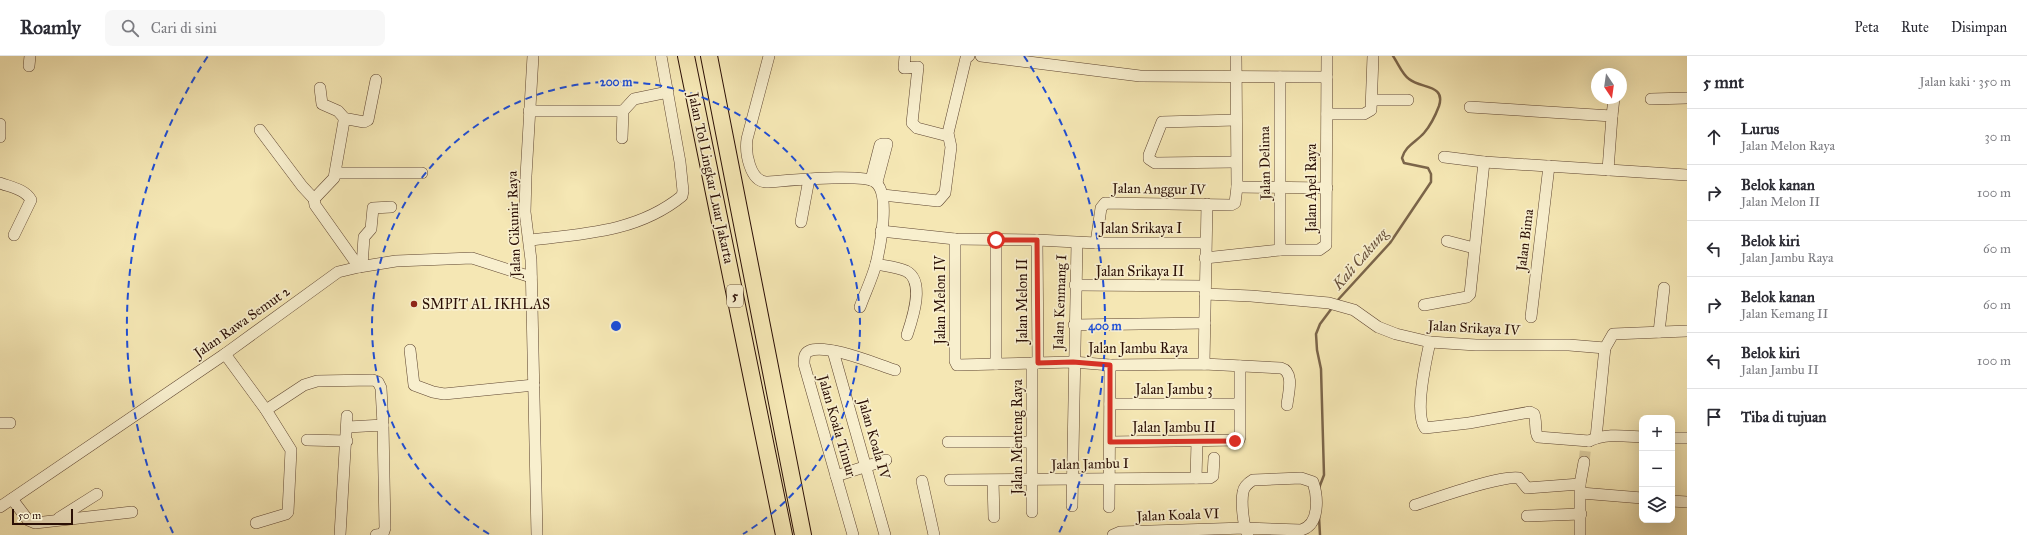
<!DOCTYPE html>
<html lang="id">
<meta charset="utf-8">
<style>
:root{--surface:#fff;--page:#f7f7f7;--text:#2b2b33;--muted:#7c7c81;--line:#e1e1e2}
body{margin:0;font-family:"IM FELL Great Primer",serif;background:var(--page);color:var(--text)}
.controls{position:absolute;right:12px;bottom:12px;display:grid;overflow:hidden;border-radius:8px;box-shadow:0 4px 16px #0002}
.controls button{width:36px;height:36px;display:grid;place-items:center;padding:0;border:0;border-bottom:1px solid var(--line);background:var(--surface);color:var(--text);font:20px sans-serif}
.compass{position:absolute;left:1591px;top:12px;width:36px;height:36px;border-radius:50%;background:var(--surface);box-shadow:0 4px 16px #0002;rotate:167deg}
.scale{position:absolute;left:12px;bottom:10px;width:61px;box-sizing:border-box;padding-left:4px;border:2px solid #2b0f05;border-top:0;font-size:11px;line-height:14px;white-space:nowrap;color:#2b0f05;-webkit-text-stroke:3px #f8efce;paint-order:stroke}
.stop{position:absolute;width:12px;height:12px;margin:-9px;border:3px solid #d93025;border-radius:50%;background:#fff}
.stop.end{background:#d93025;border-color:#fff;box-shadow:0 1px 4px #0008}
.list{margin:0;padding:0;list-style:none}
h2{display:flex;justify-content:space-between;align-items:center;height:52px;margin:0;padding:0 16px;font-size:17px}
h2 small{font-size:13px;font-weight:400;color:var(--muted)}
.list li{display:grid;grid-template-columns:26px 1fr auto;gap:12px;align-items:center;box-sizing:border-box;height:56px;padding:0 16px;border-top:1px solid var(--line)}
.list b{display:block;font-size:15px;white-space:nowrap}
.list p{margin:0;font-size:13px;white-space:nowrap;color:var(--muted)}
.list em{font-size:13px;font-style:normal;color:var(--muted)}
.icon{flex:none;width:22px;height:22px;fill:none;stroke:currentColor;stroke-width:2;stroke-linecap:round;stroke-linejoin:round}
.map{position:relative;flex:none;width:1687px;height:479px;overflow:hidden}
header{display:flex;align-items:center;gap:24px;box-sizing:border-box;height:56px;padding:0 20px;background:var(--surface);border-bottom:1px solid var(--line)}
header strong{font-size:19px}
nav{display:flex;gap:22px;margin-inline-start:auto;font-size:14px}
.search{width:280px;height:36px;background:var(--page);display:flex;align-items:center;gap:10px;box-sizing:border-box;padding:0 14px;border-radius:8px;color:var(--muted);font-size:15px}
main{display:flex}
aside{flex:1;background:var(--surface)}
.map>svg:first-child{display:block}
.lines{fill:none;stroke-linecap:round;stroke-linejoin:round}
.stream{stroke:#7b654a;stroke-width:2.5}
.minor-tunnel{stroke:#d7c79a;stroke-width:11;stroke-dasharray:11 5.5;stroke-linecap:butt}
.minor-casing{stroke:#5e4531;stroke-width:12}
.highway-casing{stroke:#2b0f05;stroke-width:18}
.minor{stroke:#f8efce;stroke-width:11}
.highway{stroke:#f5e7b4;stroke-width:16}
.route{stroke:#d93025;stroke-width:5}
.ring{fill:none;stroke:#1d4ed8;stroke-width:2;stroke-dasharray:7 5}
.poi-dot{fill:#8f2418;stroke:#f8efce;stroke-width:1.5}
.labels{text-anchor:middle;dominant-baseline:central;stroke-width:3.5;stroke-linejoin:round;paint-order:stroke}
.shield{fill:#f8efce;stroke:#685241;stroke-width:1}
.shield-label{font-size:13px;font-weight:bold;fill:#2b0f05}
.street-label{font-size:14px;fill:#2b0f05;stroke:#f8efce}
.poi-label{font-size:14px;fill:#2b0f05;stroke:#f8efce;text-anchor:start}
.water-label{font-size:15px;font-style:italic;fill:#674f39;stroke:#f8efce}
.centre{fill:#1d4ed8;stroke:#f8efce;stroke-width:2}
.ring-label{font-size:12px;text-anchor:middle;font-weight:bold;fill:#1d4ed8;stroke:#f8efce;stroke-width:3.5;stroke-linejoin:round;paint-order:stroke}
</style>
<header>
<strong>Roamly</strong>
<div class="search"><svg class="icon" aria-label="search" viewBox="0 0 24 24"><circle cx="10" cy="10" r="6"/><path d="M15 15l6 6"/></svg>Cari di sini</div>
<nav><a>Peta</a><a>Rute</a><a>Disimpan</a></nav>
</header>
<main>
<div class="map">
<svg width="1687" height="479" viewBox="0 0 1687 479">
<rect width="100%" height="100%" fill="#f5e7b4"/>
<filter id="stains"><feTurbulence type="fractalNoise" baseFrequency=".005" numOctaves="4"/><feColorMatrix values="0 0 0 0 .2 0 0 0 0 .09 0 0 0 0 .02 0 0 0 .5 -.17"/></filter>
<radialGradient id="worn" r=".72"><stop offset=".6" stop-color="#630" stop-opacity="0"/><stop offset="1" stop-color="#630" stop-opacity=".3"/></radialGradient>
<g class="lines">
<!-- stream -->
<g class="stream">
<path d="M 1336,246 L 1390,187 L 1431,126 L 1431,118 L 1428,112 L 1404,107 L 1402,102 C 1405,90 1416,86 1424,77 C 1430,70 1436,58 1439,50 C 1446,28 1421,33 1409,23 C 1402,18 1398,7 1393,0"/>
<polyline points="1319,432 1324,419 1321,313 1317,294 1316,278 1320,268 1332,252"/>
<polyline points="1319,461 1320,479"/>
</g>
<!-- minor-tunnel -->
<polyline class="minor-tunnel" points="1584,406 1586,389"/>
<!-- minor casing -->
<g class="minor-casing">
<g id="minor">
<polyline points="533,0 526,120 525,156 531,204 537,479"/>
<path d="M 769,0 L 747,83 C 745,97 750,125 766,126 C 785,125 862,117 875,126 C 891,137 880,191 876,208 C 872,223 865,237 860,251"/>
<polyline points="905,0 904,12 918,11 912,67 917,72 948,80"/>
<polyline points="981,0 1140,20 1327,21"/>
<polyline points="29,10 30,0"/>
<polyline points="320,32 322,48 338,55 346,64"/>
<polyline points="1651,43 1687,42"/>
<polyline points="1373,44 1408,44"/>
<polyline points="1470,51 1612,60 1608,114"/>
<polyline points="529,55 623,55"/>
<polyline points="1327,58 1364,58 1371,54 1373,0"/>
<polyline points="1612,60 1614,42"/>
<polyline points="0,68 0,81"/>
<polyline points="260,74 302,130 314,143 315,149 359,211"/>
<polyline points="622,82 623,55 634,43 668,36"/>
<polyline points="1444,101 1484,106 1687,119"/>
<polyline points="1236,106 1155,107 1149,103 1149,99 1162,66 1236,64"/>
<polyline points="336,117 422,117"/>
<polyline points="871,124 880,89 882,88 887,88 877,126"/>
<path d="M 0,127 C 10,131 25,133 31,144 L 14,179"/>
<polyline points="1237,131 1327,132"/>
<polyline points="883,139 938,145 945,137 951,91 948,77 966,2 969,0"/>
<polyline points="314,143 334,122 344,65 348,63 364,66 368,64 376,24"/>
<polyline points="801,166 809,123"/>
<polyline points="881,175 955,183 1037,184 1096,187 1205,187"/>
<path d="M 955,183 L 955,305 L 957,309 L 1073,306 L 1110,309 L 1204,308 L 1281,312 C 1295,316 1288,338 1287,349"/>
<path d="M 530,184 C 583,178 638,176 682,140 L 683,135 L 680,106 L 661,0"/>
<polyline points="1037,184 1038,307"/>
<polyline points="1447,185 1474,192"/>
<polyline points="1096,187 1101,152 1105,147 1231,149 1235,147 1237,131 1236,0"/>
<polyline points="1280,194 1280,21"/>
<polyline points="1205,202 1280,194 1319,194 1326,189 1327,0"/>
<path d="M 876,208 C 885,210 897,211 906,215 C 926,225 912,264 907,279"/>
<polyline points="362,210 364,181 371,173 373,152 391,151"/>
<polyline points="1075,229 1205,230"/>
<polyline points="1205,238 1251,240 1329,247 1354,254 1378,271 1396,278 1430,286 1476,289 1569,289 1605,292"/>
<polyline points="1424,249 1467,241 1470,238 1484,106"/>
<polyline points="1531,261 1549,110"/>
<polyline points="1074,269 1205,267"/>
<polyline points="1659,276 1664,232"/>
<path d="M 1430,286 C 1426,304 1414,357 1425,372 L 1469,367 L 1530,356 L 1534,358 C 1537,365 1534,375 1538,381 L 1589,385"/>
<polyline points="410,294 414,329 433,336 444,338 534,329"/>
<polyline points="833,295 885,479"/>
<polyline points="225,298 266,354 291,394 288,456 286,458 256,467"/>
<polyline points="996,308 996,184"/>
<polyline points="1204,308 1207,148"/>
<polyline points="1110,348 1239,348"/>
<polyline points="266,354 304,329 317,325 373,324 378,326 381,332 383,369"/>
<polyline points="0,367 10,367"/>
<polyline points="348,371 383,369 385,472 383,478 376,479"/>
<polyline points="1596,382 1604,301 1605,292 1613,278 1687,275"/>
<polyline points="1672,382 1687,382"/>
<polyline points="307,384 347,385"/>
<path d="M 1589,385 C 1606,377 1624,380 1642,381"/>
<polyline points="948,386 1031,386"/>
<polyline points="1110,386 1239,384 1240,381 1240,310"/>
<polyline points="836,420 886,404"/>
<polyline points="1196,422 1197,386"/>
<polyline points="950,424 1210,422 1213,420 1214,402"/>
<polyline points="922,425 934,479"/>
<polyline points="993,425 994,461"/>
<polyline points="1581,437 1642,442"/>
<polyline points="12,443 28,464 35,467 132,456"/>
<polyline points="1672,445 1687,446"/>
<path d="M 1415,449 C 1437,442 1500,419 1519,422 L 1527,432 L 1580,428"/>
<polyline points="1072,450 1077,187"/>
<polyline points="0,451 225,298 338,216 359,211 396,205 472,202 531,221"/>
<polyline points="1109,451 1110,309"/>
<polyline points="1032,456 1032,307"/>
<polyline points="1527,460 1581,458"/>
<polyline points="59,462 97,438"/>
<polyline points="340,479 347,360"/>
<path d="M 853,479 L 804,308 C 804,303 804,297 809,295 C 826,287 876,308 895,314"/>
<path d="M 1113,479 L 1120,476 L 1245,472 L 1301,474 C 1320,469 1318,441 1313,426 L 1301,422 L 1253,424 C 1248,427 1244,430 1243,436 C 1241,446 1243,470 1248,479"/>
<polyline points="1580,479 1580,428 1584,406"/>
</g>
</g>
<!-- highway casing -->
<g class="highway-casing">
<g id="highway">
<polyline points="686,0 784,479"/>
<polyline points="709,0 803,479"/>
</g>
</g>
<!-- minor -->
<use href="#minor" class="minor"/>
<!-- highway -->
<use href="#highway" class="highway"/>
</g>
<g class="lines">
<!-- route -->
<polyline class="route" points="996,184 1037,184 1038,307 1073,306 1110,309 1110,386 1235,385"/>
</g>
<!-- distance rings -->
<g class="ring">
<path d="M489 478A244 244 0 1 1 743 478"/>
<path d="M173 477A489 489 0 0 1 208 0M1024 0A489 489 0 0 1 1059 477"/>
</g>
<!-- markers -->
<circle class="poi-dot" cx="414" cy="248" r="4"/>
<g class="labels">
<!-- shield labels -->
<rect class="shield" x="727" y="229" width="16" height="22" rx="3"/>
<g class="shield-label">
<text x="735" y="240">5</text>
</g>
<!-- street labels -->
<g class="street-label">
<text transform="translate(1265 107) rotate(-91)">Jalan Delima</text>
<text transform="translate(711 122) rotate(78)">Jalan Tol Lingkar Luar Jakarta</text>
<text transform="translate(1311 132) rotate(-90)">Jalan Apel Raya</text>
<text transform="translate(1159 133) rotate(1)">Jalan Anggur IV</text>
<text transform="translate(514 168) rotate(-92)">Jalan Cikunir Raya</text>
<text x="1141" y="172">Jalan Srikaya I</text>
<text transform="translate(1525 184) rotate(-83)">Jalan Bima</text>
<text x="1140" y="215">Jalan Srikaya II</text>
<text transform="translate(940 244) rotate(-90)">Jalan Melon IV</text>
<text transform="translate(1022 245) rotate(-90)">Jalan Melon II</text>
<text transform="translate(1060 246) rotate(-88)">Jalan Kenmang I</text>
<text transform="translate(242 266) rotate(-35)">Jalan Rawa Semut 2</text>
<text transform="translate(1474 272) rotate(3)">Jalan Srikaya IV</text>
<text x="1138" y="292">Jalan Jambu Raya</text>
<text x="1174" y="333">Jalan Jambu 3</text>
<text transform="translate(837 370) rotate(74)">Jalan Koala Timur</text>
<text x="1174" y="371">Jalan Jambu II</text>
<text transform="translate(1017 381) rotate(-90)">Jalan Menteng Raya</text>
<text transform="translate(874 383) rotate(74)">Jalan Koala IV</text>
<text transform="translate(1090 408) rotate(-1)">Jalan Jambu I</text>
<text transform="translate(1178 459) rotate(-2)">Jalan Koala VI</text>
</g>
<!-- poi labels -->
<g class="poi-label">
<text x="422" y="248">SMPIT AL IKHLAS</text>
</g>
<!-- water labels -->
<g class="water-label">
<text transform="translate(1360 203) rotate(-49)">Kali Cakung</text>
</g>
</g>
<circle cx="616" cy="270" r="6" class="centre"/>
<g class="ring-label">
<text x="616" y="30">200 m</text>
<text x="1105" y="274">400 m</text>
</g>
<rect width="100%" height="100%" filter="url(#stains)"/>
<rect width="100%" height="100%" fill="url(#worn)"/>
</svg>
<div class="controls">
<button>+</button>
<button>−</button>
<button><svg class="icon" aria-label="layers" viewBox="0 0 24 24"><path d="M12 4l9 5-9 5-9-5zM3 14l9 5 9-5"/></svg></button>
</div>
<svg class="compass" viewBox="-18 -18 36 36"><path d="M0-13l5 13h-10z" fill="#e53935"/><path d="M0 13l5-13h-10z" fill="#7c7c81"/></svg>
<div class="scale">50 m</div>
<div class="stop" style="left:996px;top:184px"></div>
<div class="stop end" style="left:1235px;top:385px"></div>
</div>
<aside>
<h2>5 mnt<small>Jalan kaki · 350 m</small></h2>
<ul class="list">
<li><svg class="icon" aria-label="ahead" viewBox="0 0 24 24"><path d="M12 20V5M6 11l6-6 6 6"/></svg><div><b>Lurus</b><p>Jalan Melon Raya</p></div><em>30 m</em></li>
<li><svg class="icon" aria-label="right" viewBox="0 0 24 24"><path d="M7 20v-9h11M14 6l5 5-5 5"/></svg><div><b>Belok kanan</b><p>Jalan Melon II</p></div><em>100 m</em></li>
<li><svg class="icon" aria-label="left" viewBox="0 0 24 24"><path d="M17 20v-9H6M10 6l-5 5 5 5"/></svg><div><b>Belok kiri</b><p>Jalan Jambu Raya</p></div><em>60 m</em></li>
<li><svg class="icon" aria-label="right" viewBox="0 0 24 24"><path d="M7 20v-9h11M14 6l5 5-5 5"/></svg><div><b>Belok kanan</b><p>Jalan Kemang II</p></div><em>60 m</em></li>
<li><svg class="icon" aria-label="left" viewBox="0 0 24 24"><path d="M17 20v-9H6M10 6l-5 5 5 5"/></svg><div><b>Belok kiri</b><p>Jalan Jambu II</p></div><em>100 m</em></li>
<li><svg class="icon" aria-label="arrive" viewBox="0 0 24 24"><path d="M6 21V4h12l-3 4 3 4H6"/></svg><div><b>Tiba di tujuan</b></div></li>
</ul>
</aside>
</main>
